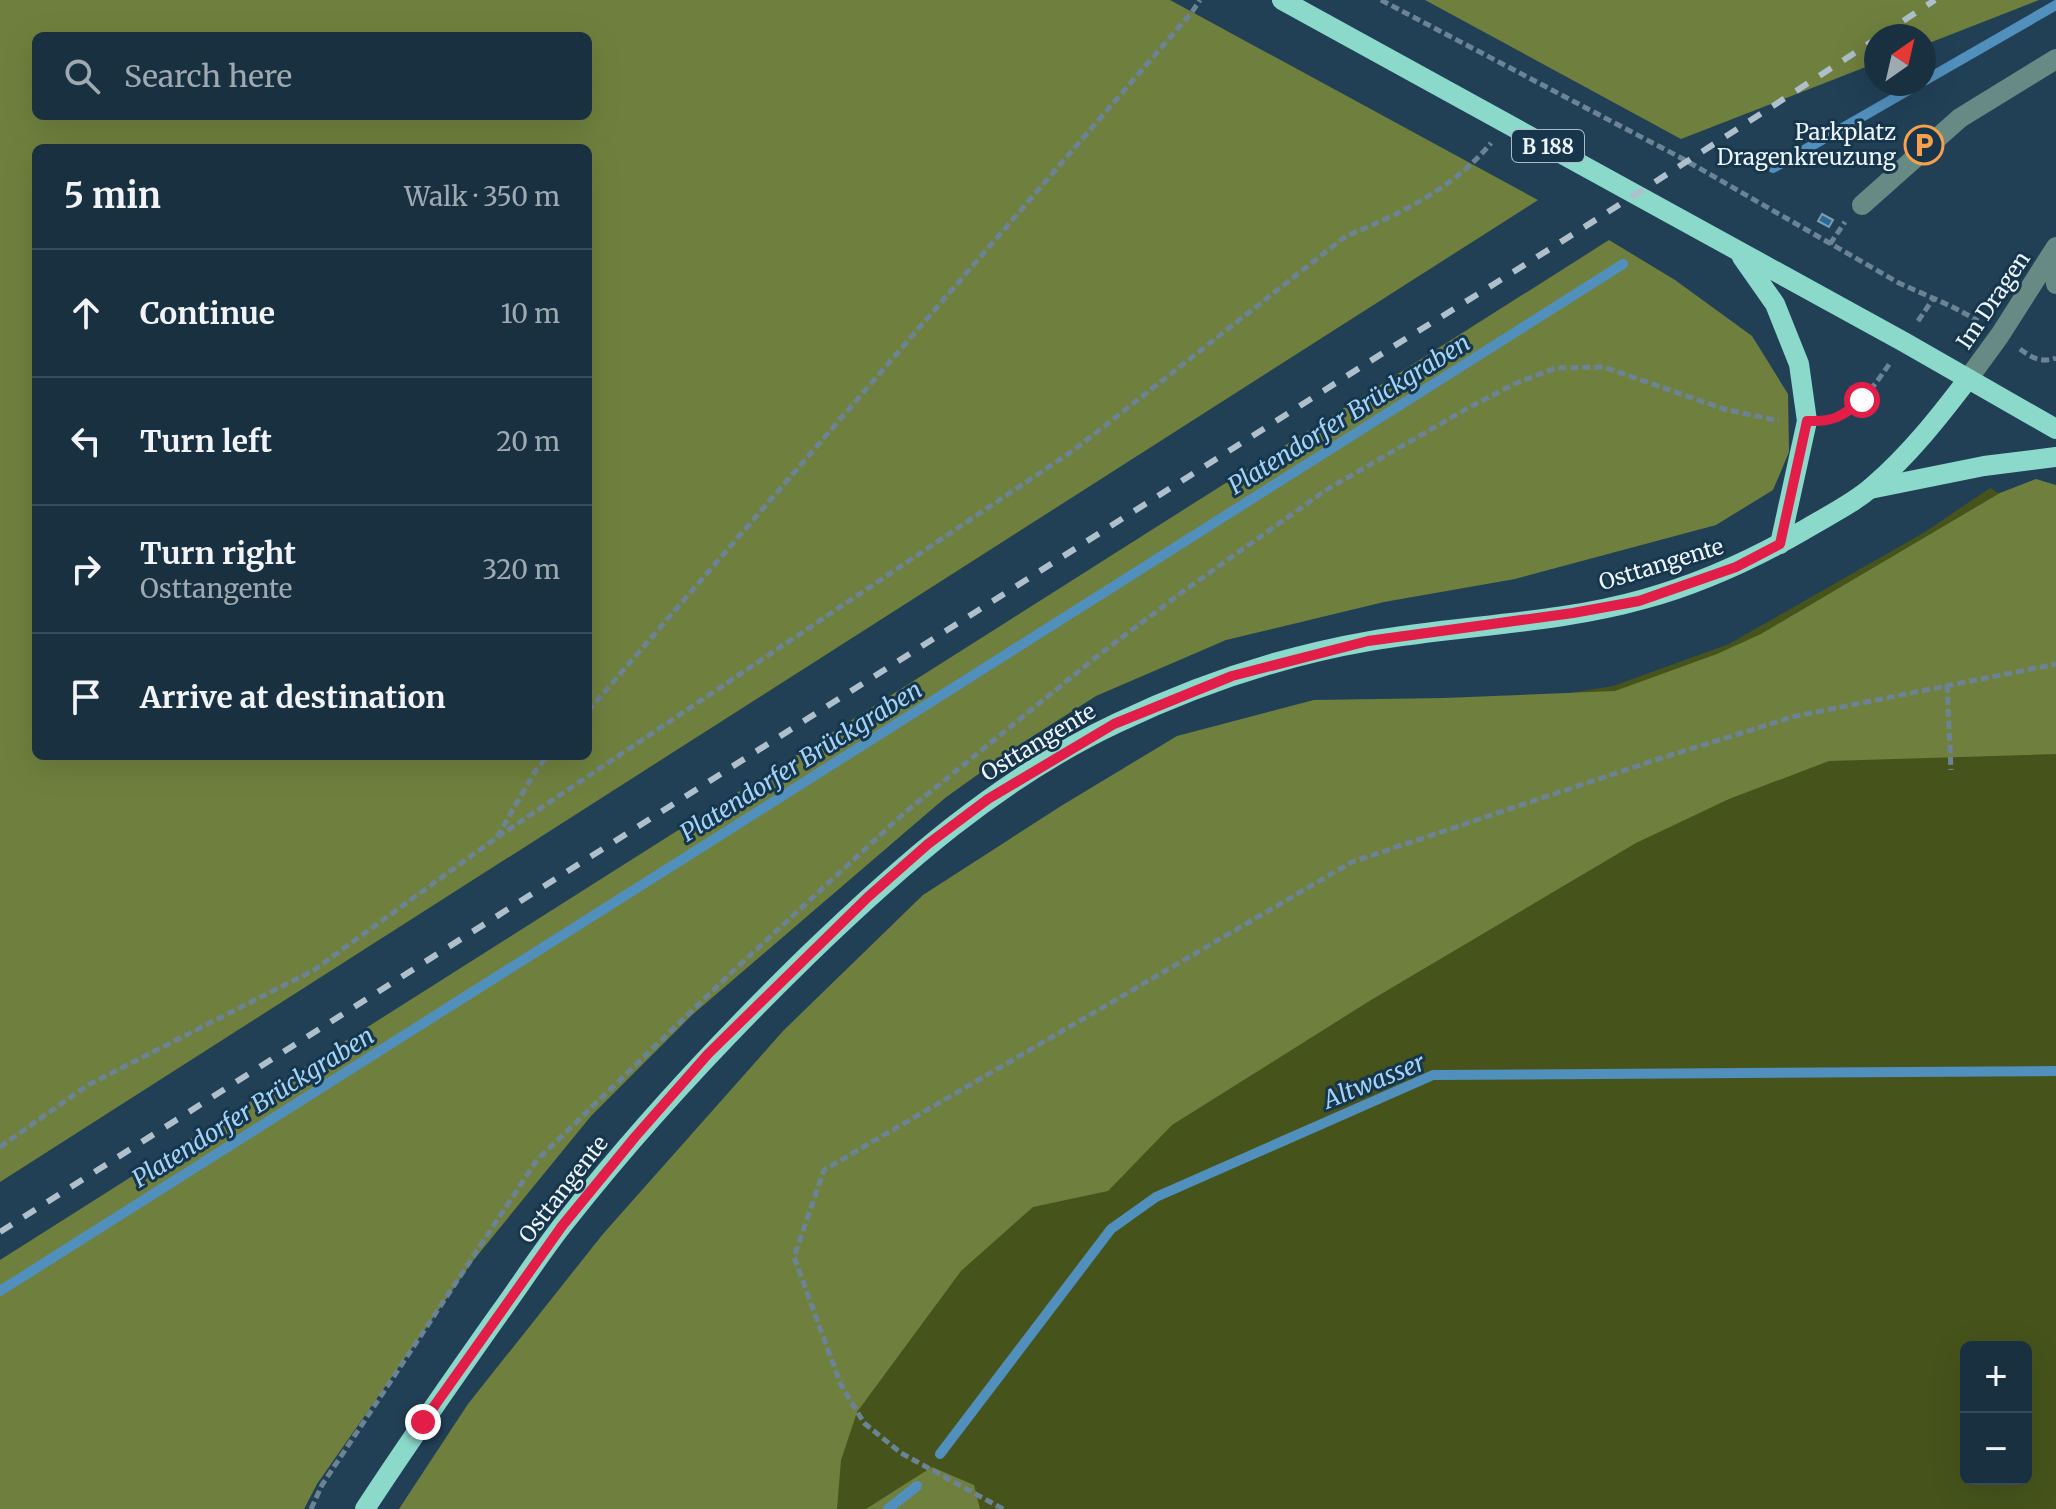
<!DOCTYPE html>
<meta charset="utf-8">
<style>
:root{--surface:#193040;--page:#223847;--text:#f1f3f6;--muted:#9fa9b1;--line:#374b59}
body{margin:0;font-family:Merriweather,serif;background:var(--page);color:var(--text)}
.controls{position:absolute;right:24px;bottom:24px;display:grid;overflow:hidden;border-radius:12px;box-shadow:0 8px 32px #0002}
.controls button{width:72px;height:72px;display:grid;place-items:center;padding:0;border:0;border-bottom:2px solid var(--line);background:var(--surface);color:var(--text);font:40px sans-serif}
.compass{position:absolute;left:1864px;top:24px;width:72px;height:72px;border-radius:50%;background:var(--surface);box-shadow:0 8px 32px #0002;rotate:34deg}
.stop{position:absolute;width:24px;height:24px;margin:-18px;border:6px solid #e11d48;border-radius:50%;background:#fff}
.stop.end{background:#e11d48;border-color:#fff;box-shadow:0 2px 8px #0008}
.list{margin:0;padding:0;list-style:none}
h2{display:flex;justify-content:space-between;align-items:center;height:104px;margin:0;padding:0 32px;font-size:34px}
h2 small{font-size:26px;font-weight:400;color:var(--muted)}
.list li{display:grid;grid-template-columns:52px 1fr auto;gap:24px;align-items:center;box-sizing:border-box;height:128px;padding:0 32px;border-top:2px solid var(--line)}
.list b{display:block;font-size:30px;white-space:nowrap}
.list p{margin:0;font-size:26px;white-space:nowrap;color:var(--muted)}
.list em{font-size:26px;font-style:normal;color:var(--muted)}
.icon{flex:none;width:44px;height:44px;fill:none;stroke:currentColor;stroke-width:2;stroke-linecap:round;stroke-linejoin:round}
.map{position:relative;flex:none;width:2056px;height:1509px;overflow:hidden}
.search{position:absolute;background:var(--surface);box-shadow:0 8px 32px #0002;left:32px;top:32px;width:560px;height:88px;display:flex;align-items:center;gap:20px;box-sizing:border-box;padding:0 28px;border-radius:12px;color:var(--muted);font-size:30px}
.panel{position:absolute;background:var(--surface);box-shadow:0 8px 32px #0002;left:32px;top:144px;width:560px;height:616px;border-radius:12px}
.map>svg:first-child{display:block}
.green{fill:#46541b;fill-rule:evenodd}
.forest{fill:#6f803e;fill-rule:evenodd}
.lines{fill:none;stroke-linecap:round;stroke-linejoin:round}
.stream{stroke:#518fbc;stroke-width:10}
.building{fill:#2a6994;stroke:#7b9cb6;stroke-width:2}
.path{stroke:#6c8395;stroke-width:5;stroke-dasharray:8 4;stroke-linecap:butt}
.minor{stroke:#678b84;stroke-width:20}
.major{stroke:#8bd9cb;stroke-width:20}
.rail{stroke:#afc0cc;stroke-width:6;stroke-dasharray:14 14;stroke-linecap:butt}
.route{stroke:#e11d48;stroke-width:10}
.labels{text-anchor:middle;dominant-baseline:central;stroke-width:6;stroke-linejoin:round;paint-order:stroke}
.shield{fill:#17354b;stroke:#abbbc8;stroke-width:2}
.shield-label{font-size:20px;font-weight:bold;fill:#ebf5fe}
.poi-label{font-size:22px;fill:#ebf5fe;stroke:#17354b;text-anchor:end}
.street-label{font-size:22px;fill:#ebf5fe;stroke:#17354b}
.water-label{font-size:24px;font-style:italic;fill:#a2d3f9;stroke:#17354b}
</style>
<div class="map">
<svg width="2056" height="1509" viewBox="0 0 2056 1509">
<rect width="100%" height="100%" fill="#214056"/>
<!-- green -->
<path class="green" d="M 1990,488 L 2056,528 L 2056,1509 L 462,1509 L 1403,720 L 1613,686 L 1729,644 L 1925,532 ZM 1966,1347 L 2026,1347 L 2026,1479 L 1966,1479 Z"/>
<!-- forest -->
<g class="forest">
<path d="M 0,0 L 1170,0 L 1538,200 L 0,1182 ZM 36,36 L 588,36 L 588,116 L 36,116 ZM 588,148 L 588,756 L 36,756 L 36,148 Z"/>
<polygon points="1425,0 2039,0 1924,45 1924,36 1876,36 1876,63 1681,139"/>
<polygon points="1609,240 1675,280 1752,336 1788,394 1789,452 1773,490 1716,525 1515,579 1384,602 1226,640 1096,696 1019,745 945,798 692,1015 591,1116 472,1262 317,1484 304,1509 0,1509 0,1260"/>
<polygon points="2036,479 2056,485 2056,754 1829,761 1729,799 1636,843 1371,1000 1172,1125 1108,1191 1033,1207 961,1271 857,1412 841,1460 837,1509 399,1509 468,1404 603,1234 783,1031 923,895 1061,806 1177,736 1314,700 1444,698 1615,691 1717,654 1761,634 2000,493"/>
<polygon points="932,1467 974,1485 980,1509 866,1509"/>
</g>
<g class="lines">
<!-- stream -->
<g class="stream">
<polyline points="1924,81 2056,5"/>
<polyline points="1773,168 1919,84"/>
<polyline points="0,1291 1623,264"/>
<polyline points="940,1454 1111,1229 1156,1197 1433,1075 2056,1071"/>
<polyline points="888,1509 917,1486"/>
</g>
</g>
<!-- building -->
<polygon class="building" points="1822,214 1833,220 1829,227 1818,221"/>
<g class="lines">
<!-- path -->
<g class="path">
<path d="M 1381,0 L 1685,160 L 1899,283 C 1927,296 1952,305 1978,321"/>
<polyline points="1830,244 1845,222"/>
<polyline points="1918,321 1933,299"/>
<path d="M 2020,349 C 2032,358 2041,363 2056,358"/>
<path d="M 1833,420 C 1858,409 1875,385 1890,363"/>
<polyline points="1947,685 1951,770"/>
<polyline points="588,711 1192,12 1200,0"/>
<polyline points="497,837 536,770 548,756"/>
<path d="M 0,1147 L 88,1085 L 314,970 L 496,838 L 1074,450 L 1346,236 C 1399,215 1455,187 1491,143"/>
<polyline points="311,1509 322,1485 537,1160 732,972 903,814 1100,654 1181,593 1326,490 1468,408 1514,384 1556,368 1604,367 1724,409 1779,421"/>
<polyline points="1003,1509 901,1453 864,1423 841,1385 794,1257 824,1170 1352,862 1655,760 1796,716 2056,664"/>
</g>
<!-- minor -->
<g class="minor">
<polyline points="1862,205 1960,118 2056,59"/>
<polyline points="2052,254 2056,284"/>
<polyline points="1968,379 2000,335 2056,247"/>
</g>
<!-- major -->
<g class="major">
<polyline points="1282,0 1904,342 2056,429"/>
<polyline points="1742,257 1775,304 1799,364 1807,421 1780,544"/>
<polyline points="1870,489 1984,466 2056,457"/>
<path d="M 365,1509 C 408,1443 453,1379 499,1314 C 521,1284 541,1252 565,1222 C 639,1128 720,1041 806,957 C 900,866 998,779 1117,723 C 1197,685 1283,656 1370,641 C 1461,625 1556,624 1644,599 C 1702,583 1752,560 1804,530 C 1827,516 1853,504 1873,486 C 1910,454 1939,417 1968,379"/>
</g>
<!-- rail -->
<g class="rail">
<polyline points="1880,36 1935,0"/>
<path d="M 0,1232 L 1394,346 C 1557,246 1716,143 1876,39"/>
</g>
</g>
<g class="lines">
<!-- route -->
<path class="route" d="M 423,1422 L 562,1226 L 635,1137 L 708,1054 L 868,897 L 928,844 L 988,799 L 1114,724 L 1232,676 L 1368,641 L 1573,613 L 1639,601 L 1736,567 L 1780,544 L 1807,421 C 1834,422 1841,417 1862,400"/>
</g>
<!-- icons -->
<defs>
<g id="parking-ring" transform="scale(2)"><circle r="9.5" fill="#17354b" stroke="#f8a04b" stroke-width="1.5"/><path d="M-3.5-5.5H1a3.5 3.5 0 0 1 0 7H-1V5.5H-3.5ZM-1-3.4V-.6H.8a1.4 1.4 0 0 0 0-2.8Z" fill="#f8a04b"/></g>
</defs>
<g fill-rule="evenodd">
<use href="#parking-ring" x="1924" y="145"/>
</g>
<g class="labels">
<!-- shield labels -->
<rect class="shield" x="1512" y="130" width="72" height="32" rx="6"/>
<g class="shield-label">
<text x="1548" y="146">B 188</text>
</g>
<!-- poi labels -->
<g class="poi-label">
<text x="1896" y="132">Parkplatz<tspan x="1896" dy="25">Dragenkreuzung</tspan></text>
</g>
<!-- street labels -->
<g class="street-label">
<text transform="translate(1993 300) rotate(-56)">Im Dragen</text>
<text transform="translate(1661 564) rotate(-17)">Osttangente</text>
<text transform="translate(1038 742) rotate(-31)">Osttangente</text>
<text transform="translate(563 1189) rotate(-52)">Osttangente</text>
</g>
<!-- water labels -->
<g class="water-label">
<text transform="translate(1349 414) rotate(-32)">Platendorfer Brückgraben</text>
<text transform="translate(801 761) rotate(-32)">Platendorfer Brückgraben</text>
<text transform="translate(1374 1081) rotate(-22)">Altwasser</text>
<text transform="translate(253 1107) rotate(-32)">Platendorfer Brückgraben</text>
</g>
</g>
</svg>
<div class="controls">
<button>+</button>
<button>−</button>
</div>
<svg class="compass" viewBox="-18 -18 36 36"><path d="M0-13l5 13h-10z" fill="#e53935"/><path d="M0 13l5-13h-10z" fill="#9fa9b1"/></svg>
<div class="stop" style="left:1862px;top:400px"></div>
<div class="stop end" style="left:423px;top:1422px"></div>
<div class="search"><svg class="icon" aria-label="search" viewBox="0 0 24 24"><circle cx="10" cy="10" r="6"/><path d="M15 15l6 6"/></svg>Search here</div>
<section class="panel">
<h2>5 min<small>Walk · 350 m</small></h2>
<ul class="list">
<li><svg class="icon" aria-label="ahead" viewBox="0 0 24 24"><path d="M12 20V5M6 11l6-6 6 6"/></svg><div><b>Continue</b></div><em>10 m</em></li>
<li><svg class="icon" aria-label="left" viewBox="0 0 24 24"><path d="M17 20v-9H6M10 6l-5 5 5 5"/></svg><div><b>Turn left</b></div><em>20 m</em></li>
<li><svg class="icon" aria-label="right" viewBox="0 0 24 24"><path d="M7 20v-9h11M14 6l5 5-5 5"/></svg><div><b>Turn right</b><p>Osttangente</p></div><em>320 m</em></li>
<li><svg class="icon" aria-label="arrive" viewBox="0 0 24 24"><path d="M6 21V4h12l-3 4 3 4H6"/></svg><div><b>Arrive at destination</b></div></li>
</ul>
</section>
</div>
